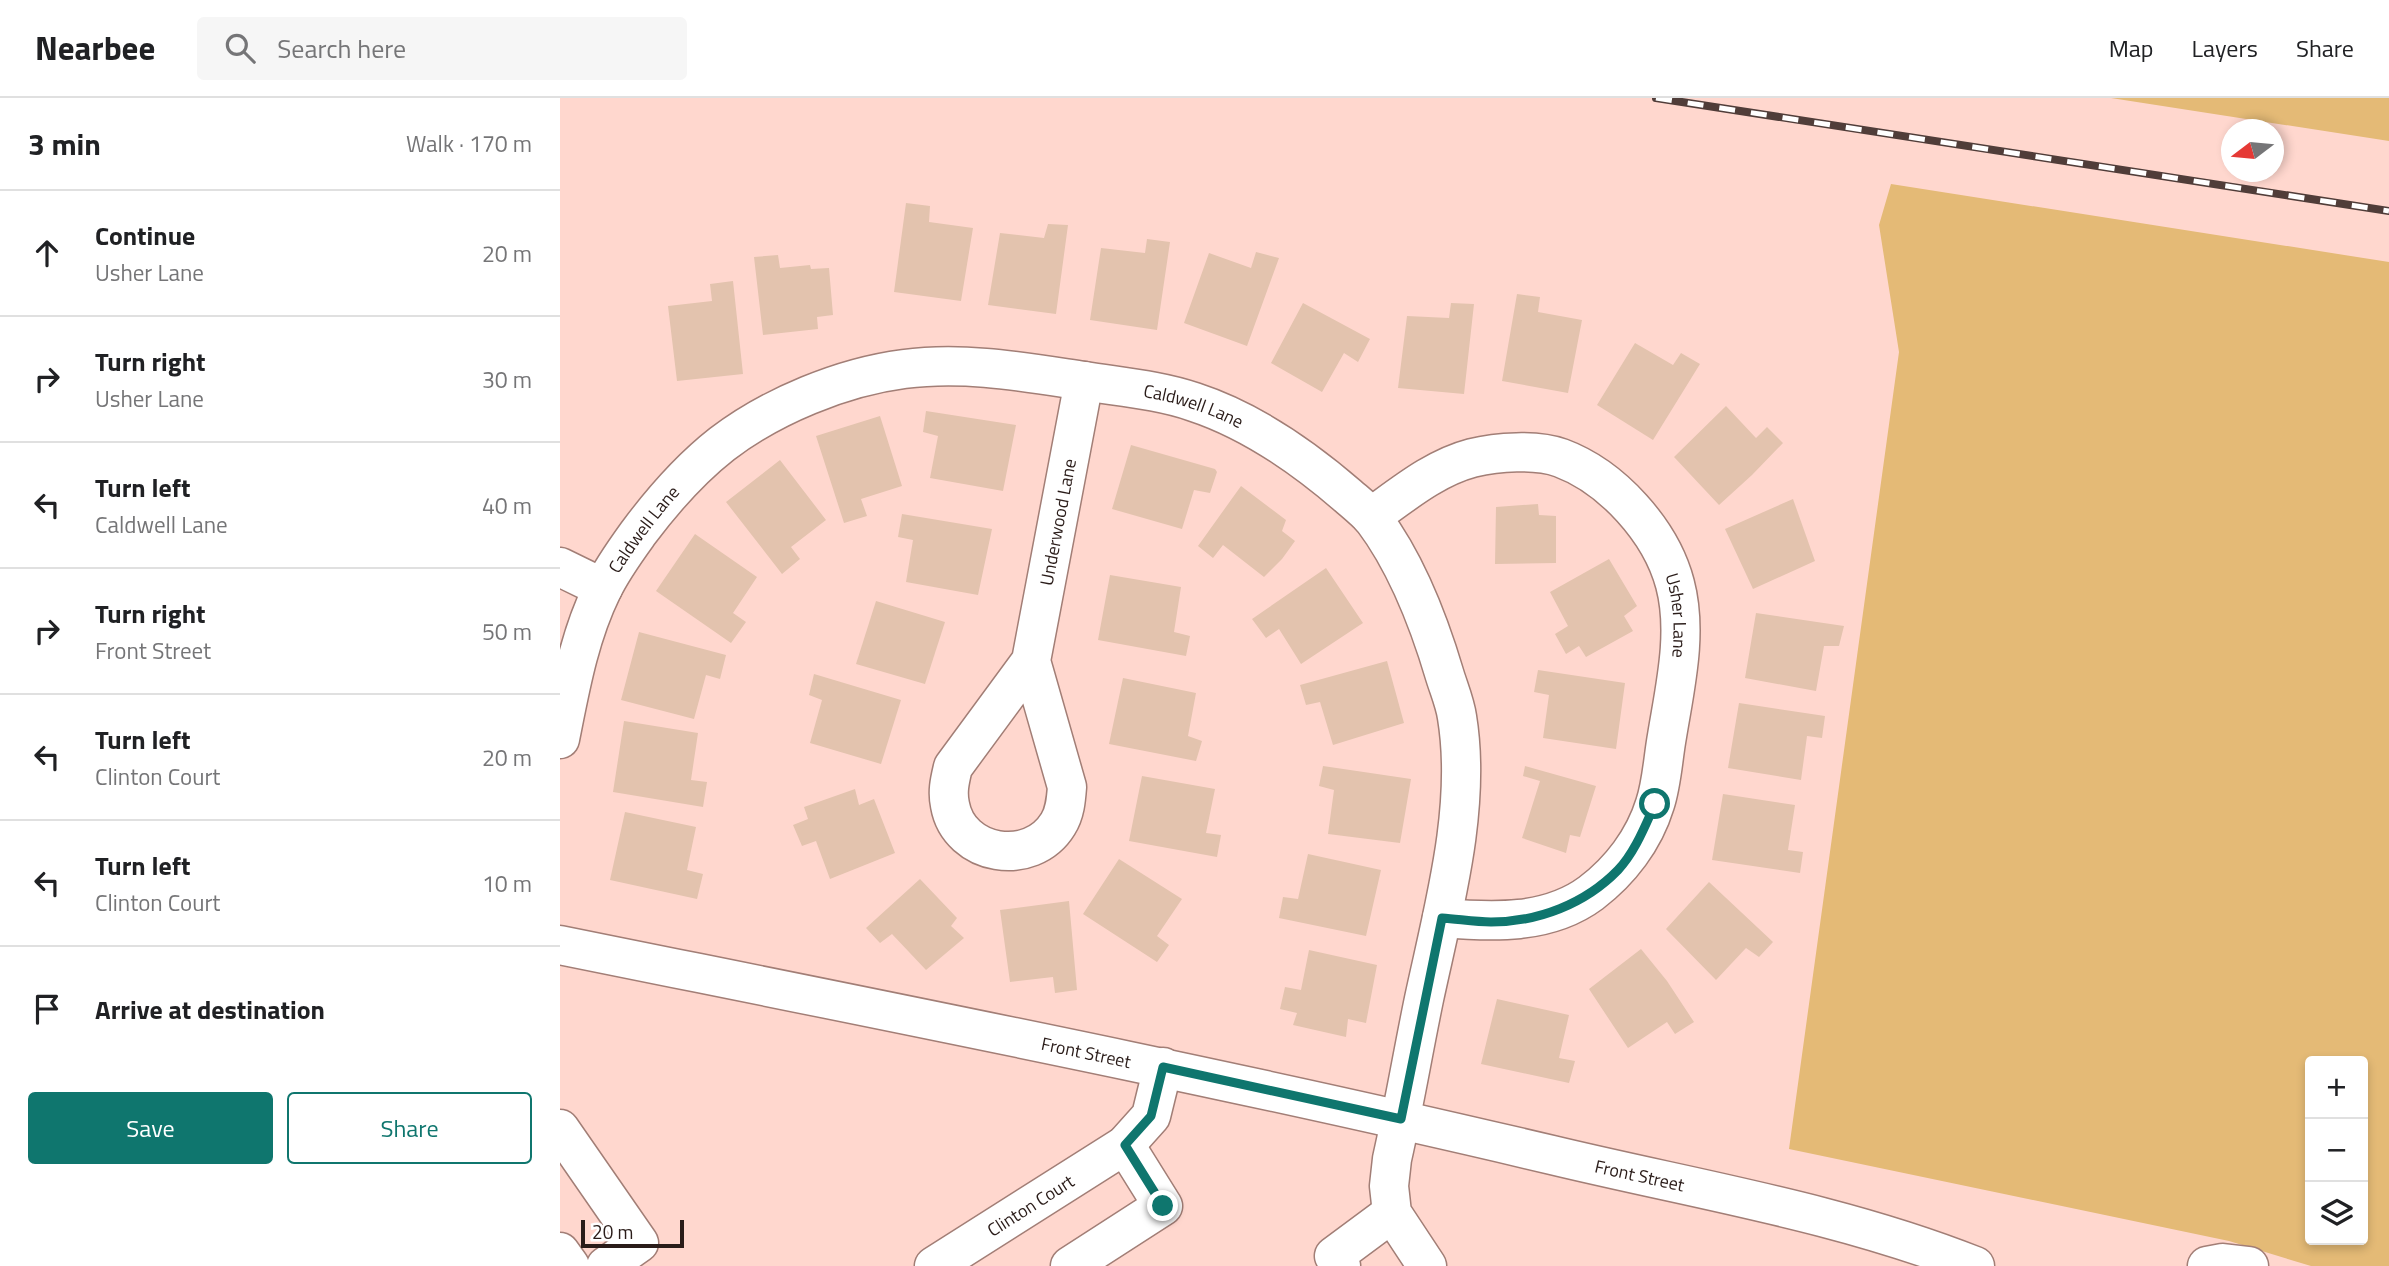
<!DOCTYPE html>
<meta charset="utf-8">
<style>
:root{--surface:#fff;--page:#f6f6f6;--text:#202124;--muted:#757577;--line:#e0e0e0;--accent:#0f766e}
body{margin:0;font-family:"Titillium Web",sans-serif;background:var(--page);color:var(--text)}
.controls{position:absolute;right:21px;bottom:21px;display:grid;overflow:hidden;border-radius:7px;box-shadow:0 4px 10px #0003}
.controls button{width:63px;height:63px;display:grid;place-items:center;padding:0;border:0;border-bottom:2px solid var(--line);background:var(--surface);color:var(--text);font:35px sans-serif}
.compass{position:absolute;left:1661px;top:21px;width:63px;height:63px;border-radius:50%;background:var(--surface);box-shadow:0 4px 10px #0003;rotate:254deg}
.scale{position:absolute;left:21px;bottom:18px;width:103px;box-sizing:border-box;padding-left:7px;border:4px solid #2a1c19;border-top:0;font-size:19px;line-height:24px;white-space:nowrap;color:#2a1c19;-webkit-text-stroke:5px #fff;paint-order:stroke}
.stop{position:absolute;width:21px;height:21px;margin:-16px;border:5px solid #0f766e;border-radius:50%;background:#fff}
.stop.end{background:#0f766e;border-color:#fff;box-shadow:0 2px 7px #0008}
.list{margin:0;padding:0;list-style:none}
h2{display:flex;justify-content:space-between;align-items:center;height:91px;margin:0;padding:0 28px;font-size:30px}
h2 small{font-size:23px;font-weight:400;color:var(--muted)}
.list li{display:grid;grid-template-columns:46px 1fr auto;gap:21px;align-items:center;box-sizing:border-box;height:126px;padding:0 28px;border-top:2px solid var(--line)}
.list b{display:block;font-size:26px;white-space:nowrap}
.list p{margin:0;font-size:23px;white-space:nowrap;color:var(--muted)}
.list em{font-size:23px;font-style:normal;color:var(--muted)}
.actions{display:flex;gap:14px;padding:21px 28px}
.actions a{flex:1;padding:16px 0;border:2px solid var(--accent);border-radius:7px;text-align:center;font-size:24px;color:var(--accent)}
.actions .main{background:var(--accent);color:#fff}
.icon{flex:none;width:38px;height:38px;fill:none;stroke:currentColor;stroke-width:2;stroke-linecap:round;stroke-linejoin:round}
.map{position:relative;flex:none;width:1829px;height:1168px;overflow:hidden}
header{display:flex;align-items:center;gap:42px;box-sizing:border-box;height:98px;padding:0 35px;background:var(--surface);border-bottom:2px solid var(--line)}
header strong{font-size:33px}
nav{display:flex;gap:38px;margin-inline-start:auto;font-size:24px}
.search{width:490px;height:63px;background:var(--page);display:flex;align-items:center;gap:18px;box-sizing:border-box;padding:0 24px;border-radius:7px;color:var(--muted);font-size:26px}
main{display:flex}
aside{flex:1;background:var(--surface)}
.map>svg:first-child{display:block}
.green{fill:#e4ba76;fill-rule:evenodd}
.building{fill:#e3c3ae}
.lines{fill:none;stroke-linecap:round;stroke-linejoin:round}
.minor-casing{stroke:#a27e76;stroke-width:41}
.minor{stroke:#fff;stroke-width:38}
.rail-casing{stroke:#503d39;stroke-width:8}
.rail{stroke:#fff;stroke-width:5;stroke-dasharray:16;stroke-linecap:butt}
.route{stroke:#0f766e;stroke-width:9}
.labels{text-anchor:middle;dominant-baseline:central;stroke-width:6;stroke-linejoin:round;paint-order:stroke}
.street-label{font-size:18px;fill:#2a1c19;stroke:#fff}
</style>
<header>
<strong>Nearbee</strong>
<div class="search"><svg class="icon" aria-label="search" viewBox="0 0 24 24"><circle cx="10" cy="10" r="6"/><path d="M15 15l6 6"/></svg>Search here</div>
<nav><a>Map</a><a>Layers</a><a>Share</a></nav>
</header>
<main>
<aside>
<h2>3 min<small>Walk · 170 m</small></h2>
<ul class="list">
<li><svg class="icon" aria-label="ahead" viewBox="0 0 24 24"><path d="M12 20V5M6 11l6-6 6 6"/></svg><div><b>Continue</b><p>Usher Lane</p></div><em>20 m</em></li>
<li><svg class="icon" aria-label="right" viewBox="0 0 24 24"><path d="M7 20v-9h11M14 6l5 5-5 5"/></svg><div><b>Turn right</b><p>Usher Lane</p></div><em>30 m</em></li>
<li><svg class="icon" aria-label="left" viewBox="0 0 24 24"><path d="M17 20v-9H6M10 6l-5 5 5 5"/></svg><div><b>Turn left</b><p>Caldwell Lane</p></div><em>40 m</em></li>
<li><svg class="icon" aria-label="right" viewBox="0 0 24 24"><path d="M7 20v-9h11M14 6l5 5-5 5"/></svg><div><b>Turn right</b><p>Front Street</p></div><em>50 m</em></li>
<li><svg class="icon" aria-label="left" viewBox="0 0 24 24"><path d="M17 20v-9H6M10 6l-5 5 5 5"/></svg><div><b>Turn left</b><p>Clinton Court</p></div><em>20 m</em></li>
<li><svg class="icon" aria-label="left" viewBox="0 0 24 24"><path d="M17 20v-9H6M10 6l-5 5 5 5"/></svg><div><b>Turn left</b><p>Clinton Court</p></div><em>10 m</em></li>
<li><svg class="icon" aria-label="arrive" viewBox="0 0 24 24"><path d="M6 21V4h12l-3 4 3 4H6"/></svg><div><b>Arrive at destination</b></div></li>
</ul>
<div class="actions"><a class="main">Save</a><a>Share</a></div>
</aside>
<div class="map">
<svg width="1829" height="1168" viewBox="0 0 1829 1168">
<rect width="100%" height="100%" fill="#ffd7ce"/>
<!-- green -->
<g class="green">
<polygon points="1551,0 1829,0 1829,43"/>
<path d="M 1331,86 L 1829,164 L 1829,1168 L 1751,1168 L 1669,1143 L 1229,1051 L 1339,254 L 1319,127 ZM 1750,963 L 1803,963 L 1803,1142 L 1750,1142 Z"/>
</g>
<!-- building -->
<g class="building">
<polygon points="346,105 370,108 369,124 413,130 401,203 334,194"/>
<polygon points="488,126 508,127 496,216 428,207 440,135 484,140"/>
<polygon points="587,141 610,144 597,232 530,222 541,150 585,155"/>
<polygon points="696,154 719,160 687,248 624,225 649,155 691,170"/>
<polygon points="218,157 220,170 250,167 251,171 269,170 273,217 257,219 258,231 203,237 194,159"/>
<polygon points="173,183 183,276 117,283 108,208 152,203 150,186"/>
<polygon points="957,196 980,199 978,214 1022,222 1008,295 942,283"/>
<polygon points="743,205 810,241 798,264 784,255 762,294 711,265"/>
<polygon points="891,205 914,206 904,296 838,290 847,218 889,220"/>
<polygon points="1075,245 1113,267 1121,255 1140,266 1093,342 1037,307"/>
<polygon points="1166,308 1196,340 1207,329 1223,345 1192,377 1159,407 1114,359"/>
<polygon points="366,313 456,327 443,393 370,380 378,338 363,334"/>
<polygon points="320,318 342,388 301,401 307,418 284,425 256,338"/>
<polygon points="571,347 655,371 657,374 650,395 634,392 622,431 552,411"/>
<polygon points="220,362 266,422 231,449 240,461 222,476 166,404"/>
<polygon points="681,388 726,422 722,433 735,443 722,461 704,479 663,447 653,460 638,448"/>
<polygon points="1233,401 1255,463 1193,491 1165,431"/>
<polygon points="978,406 979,417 996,418 996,465 935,466 936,409"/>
<polygon points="342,416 432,431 418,497 346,484 353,442 338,439"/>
<polygon points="135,436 197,479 173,515 186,524 171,545 96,493"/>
<polygon points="1049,461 1077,508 1064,518 1073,533 1026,559 1019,548 1006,556 995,536 1008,528 990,494"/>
<polygon points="766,470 803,525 741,566 719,531 706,540 692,521"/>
<polygon points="550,477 621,489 614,534 630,538 626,558 538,542"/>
<polygon points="316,503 385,524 365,586 296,566"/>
<polygon points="1196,515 1284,528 1279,548 1264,548 1256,593 1185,580"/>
<polygon points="79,534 166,557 160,581 146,577 134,621 61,602"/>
<polygon points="827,563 844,625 773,647 760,604 746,607 740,587"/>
<polygon points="978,572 1065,585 1056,651 983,640 989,597 974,594"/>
<polygon points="254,576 341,602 321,666 250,645 262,602 249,597"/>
<polygon points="563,580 636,595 628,638 642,643 636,663 549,646"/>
<polygon points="1179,605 1265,618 1262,640 1247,638 1241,682 1168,670"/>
<polygon points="64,623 138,635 131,682 147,684 143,709 53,694"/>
<polygon points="763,668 851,681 840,745 768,736 774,692 759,688"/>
<polygon points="965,668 1036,688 1020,739 1010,737 1006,755 962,740 980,683 963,678"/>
<polygon points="582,678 655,691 646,735 661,737 657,759 569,743"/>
<polygon points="295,691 299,707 314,701 335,755 270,781 256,743 242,748 233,727 248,721 244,709"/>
<polygon points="1163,696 1235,707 1228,752 1243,754 1240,775 1152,762"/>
<polygon points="65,714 136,729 127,772 143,776 137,801 50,782"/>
<polygon points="748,756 821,772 806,838 719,820 723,799 738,801"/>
<polygon points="559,761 622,801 597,838 609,847 597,864 523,816"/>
<polygon points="360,781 397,820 391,828 404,840 366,872 332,836 320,845 306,830"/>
<polygon points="1149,784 1213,844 1199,859 1186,850 1156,882 1106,831"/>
<polygon points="509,803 517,892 495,895 493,879 450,884 440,812"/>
<polygon points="1081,851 1107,883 1134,924 1115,936 1107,924 1068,950 1029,891"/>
<polygon points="749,852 817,867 806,925 788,921 786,939 733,927 737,915 720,911 725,889 741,892"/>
<polygon points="937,901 1009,917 999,960 1015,963 1009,985 921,966"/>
</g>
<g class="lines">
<!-- minor casing -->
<g class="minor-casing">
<g id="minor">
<path id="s1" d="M 811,419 C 842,397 874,370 912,360 C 937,354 976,351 1001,360 C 1052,379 1101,433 1115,486 C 1128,535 1115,589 1107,638 C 1103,660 1102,685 1095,706 C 1084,742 1060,773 1031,795 C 988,827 932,824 882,820"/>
<polyline points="0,469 43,490"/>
<path id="s2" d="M 471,563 L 507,689 C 506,702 505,715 498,726 C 471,770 399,758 390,707 C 387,693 390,682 393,669 L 471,563 L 524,283"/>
<path id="s3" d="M 0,641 C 10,591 19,539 42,492 C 52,471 66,452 79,434 C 103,402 130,371 162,346 C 212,308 282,279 344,271 C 405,263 464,274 524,283 C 561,289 599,292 634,304 C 692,323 743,359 788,398 C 796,405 806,413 813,421 C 847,466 869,524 885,578 C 889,591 895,605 897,619 C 912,710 883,812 864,901 C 853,954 844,1008 832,1061 L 829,1088 L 832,1115 L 867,1168"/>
<path id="s4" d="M 0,847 C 331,914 663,979 992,1057 C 1133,1091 1279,1114 1415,1168"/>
<polyline points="0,1031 79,1145 46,1168"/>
<polyline points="0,1154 10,1168"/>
<path id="s5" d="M 374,1168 L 565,1047 L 591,1018 L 603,969"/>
<polyline points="510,1168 603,1108 565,1047"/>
<polyline points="781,1168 774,1158 832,1115"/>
<polyline points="1647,1168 1663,1165 1689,1168"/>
</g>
</g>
<!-- minor -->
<use href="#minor" class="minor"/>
<!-- rail casing -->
<g class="rail-casing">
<polyline id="rail" points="1096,0 1829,113"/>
</g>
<!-- rail -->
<use href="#rail" class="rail"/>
</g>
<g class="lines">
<!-- route -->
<path class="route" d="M 603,1108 L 565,1047 L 591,1018 L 603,969 L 841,1021 L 882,820 C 898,821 915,824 931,824 C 978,824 1025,806 1058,772 C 1075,754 1085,728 1095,706"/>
</g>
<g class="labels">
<!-- street labels -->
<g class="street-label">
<text stroke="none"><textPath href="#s3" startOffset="838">Caldwell Lane</textPath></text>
<text stroke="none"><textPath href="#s2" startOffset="621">Underwood Lane</textPath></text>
<text stroke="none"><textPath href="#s3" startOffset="229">Caldwell Lane</textPath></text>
<text stroke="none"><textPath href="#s1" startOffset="415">Usher Lane</textPath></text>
<text stroke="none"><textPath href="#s4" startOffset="537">Front Street</textPath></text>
<text stroke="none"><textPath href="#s4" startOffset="1104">Front Street</textPath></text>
<text stroke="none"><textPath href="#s5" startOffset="114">Clinton Court</textPath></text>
</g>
</g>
</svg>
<div class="controls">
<button>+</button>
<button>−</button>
<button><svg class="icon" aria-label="layers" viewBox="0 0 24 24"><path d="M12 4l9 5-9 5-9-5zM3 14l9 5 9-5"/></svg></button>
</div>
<svg class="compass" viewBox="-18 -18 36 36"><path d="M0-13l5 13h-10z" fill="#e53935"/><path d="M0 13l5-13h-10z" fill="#757577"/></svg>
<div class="scale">20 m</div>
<div class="stop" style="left:1095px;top:706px"></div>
<div class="stop end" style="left:603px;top:1108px"></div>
</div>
</main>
